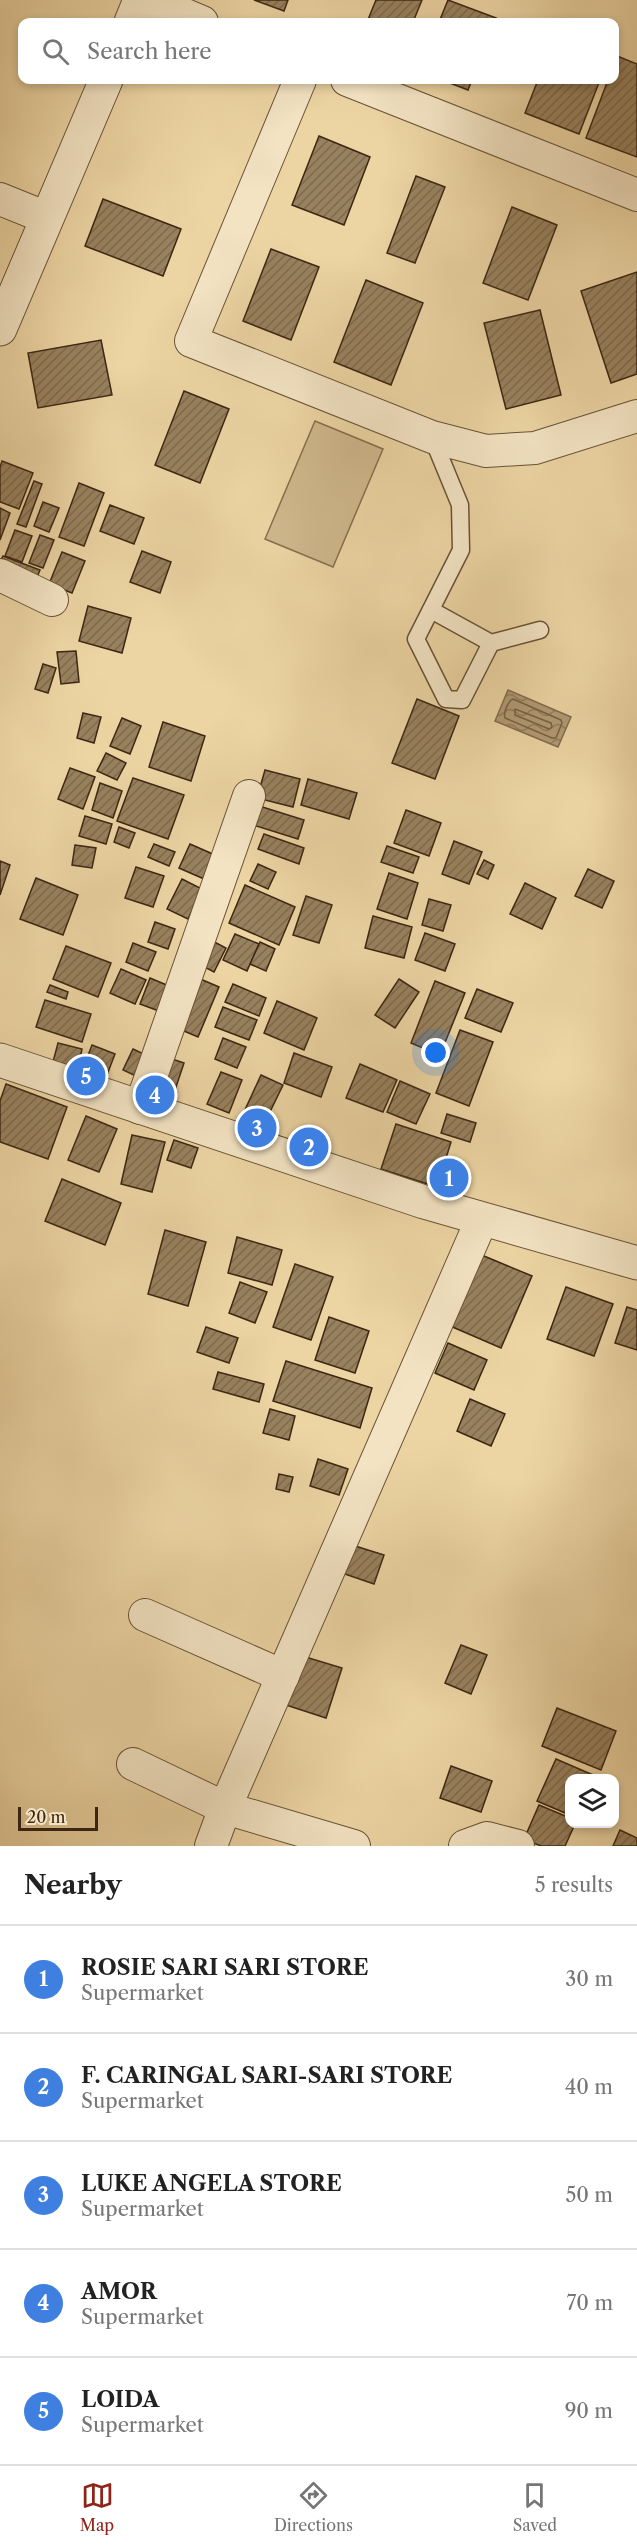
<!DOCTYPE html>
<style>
:root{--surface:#fff;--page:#f2f2f2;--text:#222;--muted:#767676;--line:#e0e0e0;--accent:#8f2418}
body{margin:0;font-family:"Libre Caslon Text",serif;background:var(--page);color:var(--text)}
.controls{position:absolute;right:18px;bottom:18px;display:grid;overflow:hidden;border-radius:12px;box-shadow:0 3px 9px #0003}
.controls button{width:54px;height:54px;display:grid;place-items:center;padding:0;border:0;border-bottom:2px solid var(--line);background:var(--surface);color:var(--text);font:30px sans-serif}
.scale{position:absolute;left:18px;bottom:15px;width:80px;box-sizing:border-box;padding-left:6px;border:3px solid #3d2713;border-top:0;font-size:16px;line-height:21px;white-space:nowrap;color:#3d2713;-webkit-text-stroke:4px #f3e3c3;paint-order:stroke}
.you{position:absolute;left:436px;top:1053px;width:21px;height:21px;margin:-15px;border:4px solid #fff;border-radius:50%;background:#1a73e8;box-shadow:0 0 0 9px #1a73e833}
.badge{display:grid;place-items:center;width:39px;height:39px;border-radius:50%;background:var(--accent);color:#fff;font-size:20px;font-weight:700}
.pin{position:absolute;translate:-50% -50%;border:3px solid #fff;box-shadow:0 2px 6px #0006}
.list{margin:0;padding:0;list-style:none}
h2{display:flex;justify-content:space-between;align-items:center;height:78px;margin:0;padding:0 24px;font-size:26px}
h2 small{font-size:20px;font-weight:400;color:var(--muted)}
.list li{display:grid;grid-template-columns:39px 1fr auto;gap:18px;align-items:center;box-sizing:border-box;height:108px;padding:0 24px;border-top:2px solid var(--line)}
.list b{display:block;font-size:22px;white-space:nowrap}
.list p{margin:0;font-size:20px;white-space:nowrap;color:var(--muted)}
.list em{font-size:20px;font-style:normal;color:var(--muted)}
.icon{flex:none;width:33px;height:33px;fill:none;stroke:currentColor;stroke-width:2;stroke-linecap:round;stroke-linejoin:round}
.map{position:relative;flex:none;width:637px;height:1846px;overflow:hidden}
.search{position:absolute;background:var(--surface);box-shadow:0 3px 9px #0003;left:18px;right:18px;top:18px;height:66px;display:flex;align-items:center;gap:15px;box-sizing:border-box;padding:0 21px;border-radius:12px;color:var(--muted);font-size:22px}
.sheet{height:618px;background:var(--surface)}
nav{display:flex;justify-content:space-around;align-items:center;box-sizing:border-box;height:84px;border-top:2px solid var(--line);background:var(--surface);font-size:16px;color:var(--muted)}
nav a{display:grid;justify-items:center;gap:3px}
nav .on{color:var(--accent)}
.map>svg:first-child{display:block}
.grass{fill:#ceb78b;stroke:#866f4f;stroke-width:1.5}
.water{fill:url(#water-waves);stroke:#826b4c;stroke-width:1.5}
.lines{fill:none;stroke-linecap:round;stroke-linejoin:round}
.shore{stroke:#766042;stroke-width:1.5}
.building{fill:url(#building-hatch);stroke:#3d2713;stroke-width:1.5}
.service-casing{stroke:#695237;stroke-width:19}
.minor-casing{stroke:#695237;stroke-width:34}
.tertiary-casing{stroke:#695237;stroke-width:35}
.service{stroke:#f3e3c3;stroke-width:16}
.minor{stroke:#f3e3c3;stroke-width:32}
.tertiary{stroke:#f3e3c3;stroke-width:33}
</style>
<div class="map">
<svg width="637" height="1846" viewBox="0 0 637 1846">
<defs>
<pattern id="water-waves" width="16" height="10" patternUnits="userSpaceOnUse" patternTransform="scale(1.5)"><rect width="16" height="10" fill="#b09972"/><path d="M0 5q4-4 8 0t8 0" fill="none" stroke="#907d5c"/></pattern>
<pattern id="building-hatch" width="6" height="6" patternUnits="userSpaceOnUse" patternTransform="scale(1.5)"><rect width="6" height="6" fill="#98815e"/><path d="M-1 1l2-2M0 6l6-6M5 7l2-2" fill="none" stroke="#7d6a4c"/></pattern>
</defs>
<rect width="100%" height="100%" fill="#ecd4a3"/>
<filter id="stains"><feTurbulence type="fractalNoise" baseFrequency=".00333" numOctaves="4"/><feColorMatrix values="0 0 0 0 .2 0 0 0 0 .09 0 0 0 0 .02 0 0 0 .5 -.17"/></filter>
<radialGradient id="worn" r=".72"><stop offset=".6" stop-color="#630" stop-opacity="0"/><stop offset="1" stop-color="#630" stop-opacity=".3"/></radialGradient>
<!-- grass -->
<polygon class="grass" points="315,421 383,449 333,567 265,539"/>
<!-- water -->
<polygon class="water" points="508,690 571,717 558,747 495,721"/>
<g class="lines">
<!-- shore -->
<g class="shore">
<path d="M 513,699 L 561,720 L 562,723 L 556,738 L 552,738 L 505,718 C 503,713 508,701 513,699 Z"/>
<polygon points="515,709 551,723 552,727 549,729 515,715"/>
</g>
</g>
<!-- building -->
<g class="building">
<polygon points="254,0 288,0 284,11"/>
<polygon points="376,0 422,0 413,22 367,22"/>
<polygon points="448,0 496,18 494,22 439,22"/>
<polygon points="617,56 637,64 637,157 586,138 608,80 614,80 614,64"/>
<polygon points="442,80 472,80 468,90"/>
<polygon points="538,80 600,80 579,134 525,113"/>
<polygon points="319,136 370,157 344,225 292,205"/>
<polygon points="416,176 445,187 415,263 387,253"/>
<polygon points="103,199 181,229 163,276 85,246"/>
<polygon points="512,207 557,225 528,300 483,283"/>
<polygon points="271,249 319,267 291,340 243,321"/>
<polygon points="637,272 637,374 611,383 581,291"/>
<polygon points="366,280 423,303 391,385 334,362"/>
<polygon points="540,310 561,395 506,409 484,323"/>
<polygon points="101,340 112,395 38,408 28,353"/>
<polygon points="184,391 229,409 200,483 155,465"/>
<polygon points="2,461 33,473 19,509 0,502 0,467"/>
<polygon points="34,481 42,484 26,527 17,524"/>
<polygon points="79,483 104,493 84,546 59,537"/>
<polygon points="43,502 59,508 49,532 34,526"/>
<polygon points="110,505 144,518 134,544 100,531"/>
<polygon points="0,508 10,513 0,540"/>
<polygon points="15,530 32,536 22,562 5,556"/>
<polygon points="40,535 54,540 43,568 29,563"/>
<polygon points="142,551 171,562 160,593 130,582"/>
<polygon points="62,552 85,561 72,593 49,584"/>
<polygon points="3,556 40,570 33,587 0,562"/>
<polygon points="88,606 131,618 122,653 79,641"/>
<polygon points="76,651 79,682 61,684 57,652"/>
<polygon points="43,664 56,668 48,693 35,689"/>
<polygon points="417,699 459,716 435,779 392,763"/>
<polygon points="83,713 101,717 94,743 77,738"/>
<polygon points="122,718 141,726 130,754 110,746"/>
<polygon points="163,722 205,736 191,781 149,767"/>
<polygon points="106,753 126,763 117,780 97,771"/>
<polygon points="70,768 95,777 83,809 58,799"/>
<polygon points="265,770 300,779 293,807 257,798"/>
<polygon points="133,778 184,795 168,839 117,821"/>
<polygon points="308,779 357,793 349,819 301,805"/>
<polygon points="100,783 122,791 113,818 92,810"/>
<polygon points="256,805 304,820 298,839 250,824"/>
<polygon points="406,810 441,823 429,856 394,843"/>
<polygon points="85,816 112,824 106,844 79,836"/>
<polygon points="119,827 135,833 129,848 114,842"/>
<polygon points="264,834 304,848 299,864 258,849"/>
<polygon points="454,841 482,852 469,884 442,874"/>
<polygon points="154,844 175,852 169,866 148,857"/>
<polygon points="190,844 215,855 204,879 179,868"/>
<polygon points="75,845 96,848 92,868 72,865"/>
<polygon points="387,846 419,857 413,873 381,862"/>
<polygon points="484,860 494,865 488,879 477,874"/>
<polygon points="0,861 10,865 0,895"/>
<polygon points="258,864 276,872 268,889 250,881"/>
<polygon points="136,867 164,876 153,907 125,898"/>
<polygon points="588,869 614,881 602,908 575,896"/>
<polygon points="389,873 418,883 407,919 377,909"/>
<polygon points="36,878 78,895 63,935 20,919"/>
<polygon points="182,879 202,889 188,919 167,909"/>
<polygon points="525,883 556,898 542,929 510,914"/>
<polygon points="245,885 295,907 279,945 229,923"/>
<polygon points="306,896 332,905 319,943 293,935"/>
<polygon points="429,899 451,905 443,931 422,925"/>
<polygon points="373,916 412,927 404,958 365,948"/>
<polygon points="155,922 175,929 168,949 148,942"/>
<polygon points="425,933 455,944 445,971 415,960"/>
<polygon points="235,934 259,944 247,971 223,960"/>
<polygon points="203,936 226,948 214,972 191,960"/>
<polygon points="260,942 275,949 266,971 250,964"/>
<polygon points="133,943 156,952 148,971 126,962"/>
<polygon points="66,946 111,963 98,997 53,979"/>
<polygon points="121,969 146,980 135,1004 110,993"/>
<polygon points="150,978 169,986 159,1011 140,1004"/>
<polygon points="198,978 219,987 198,1037 177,1028"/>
<polygon points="399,979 419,992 395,1028 375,1015"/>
<polygon points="435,981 465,993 440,1055 411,1043"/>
<polygon points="233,984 266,998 259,1016 225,1002"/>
<polygon points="50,985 68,992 66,999 47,992"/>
<polygon points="477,989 513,1003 501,1032 465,1018"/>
<polygon points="45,1000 91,1014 82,1042 36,1027"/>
<polygon points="277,1001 317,1018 304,1050 264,1033"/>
<polygon points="223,1007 257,1020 249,1040 215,1027"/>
<polygon points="460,1030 493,1042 469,1106 436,1093"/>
<polygon points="223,1038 246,1047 237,1068 215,1059"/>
<polygon points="58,1043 82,1049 78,1067 53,1062"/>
<polygon points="92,1045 115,1054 105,1080 82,1071"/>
<polygon points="133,1049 148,1056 138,1077 123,1070"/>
<polygon points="294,1053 332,1067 321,1097 284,1083"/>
<polygon points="172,1059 184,1063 175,1090 163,1086"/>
<polygon points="360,1064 397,1080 383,1112 346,1098"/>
<polygon points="221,1072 242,1080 229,1113 207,1104"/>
<polygon points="261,1075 283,1085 265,1122 244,1112"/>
<polygon points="400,1081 430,1094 416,1124 387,1112"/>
<polygon points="6,1084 67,1107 48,1159 0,1142 0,1101"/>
<polygon points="447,1114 476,1123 470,1142 441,1133"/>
<polygon points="86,1116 117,1129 99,1172 68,1160"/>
<polygon points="396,1124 451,1142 437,1187 381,1169"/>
<polygon points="132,1135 165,1142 152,1192 121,1184"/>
<polygon points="174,1140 198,1148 191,1168 167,1160"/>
<polygon points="62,1179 121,1203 105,1245 45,1221"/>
<polygon points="165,1230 206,1242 188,1306 148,1294"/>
<polygon points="237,1237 282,1250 272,1285 228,1273"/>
<polygon points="472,1251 532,1276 501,1348 441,1322"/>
<polygon points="295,1264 333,1277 311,1340 273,1327"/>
<polygon points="240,1282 267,1292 255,1323 229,1313"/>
<polygon points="566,1287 613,1304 594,1356 547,1339"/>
<polygon points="627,1307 637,1310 637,1350 615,1343"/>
<polygon points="329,1317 369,1331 355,1373 315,1360"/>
<polygon points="206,1327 238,1338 229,1363 197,1352"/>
<polygon points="448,1343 487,1360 474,1390 435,1373"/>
<polygon points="286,1361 372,1388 360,1428 273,1401"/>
<polygon points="218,1372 264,1384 259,1402 213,1389"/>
<polygon points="470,1399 505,1414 491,1446 457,1431"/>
<polygon points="270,1409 295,1416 289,1440 263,1433"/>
<polygon points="318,1459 348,1469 339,1495 310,1486"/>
<polygon points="279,1474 293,1477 289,1492 276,1489"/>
<polygon points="352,1545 384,1555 374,1584 342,1573"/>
<polygon points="461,1645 487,1655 471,1694 445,1683"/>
<polygon points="299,1655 342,1668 326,1718 283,1704"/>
<polygon points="557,1708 616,1731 601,1770 542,1746"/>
<polygon points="556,1759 600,1778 570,1778 570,1815 537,1801"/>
<polygon points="451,1766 492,1781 481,1812 440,1798"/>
<polygon points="539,1805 570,1818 570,1824 575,1824 565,1846 541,1846 524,1839"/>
<polygon points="620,1830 637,1838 637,1846 613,1846"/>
</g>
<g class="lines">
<!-- service casing -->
<g class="service-casing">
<g id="service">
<polyline points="432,437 460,505 461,550 416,639 446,699 462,700 491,643"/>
<polyline points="431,610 491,643 540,630"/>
</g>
</g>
<!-- minor casing -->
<g class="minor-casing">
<g id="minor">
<polyline points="150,0 202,22"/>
<polyline points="300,80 191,341 432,437 486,451 535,448 637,416"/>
<polyline points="347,80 637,195"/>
<polyline points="0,199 47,218"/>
<polyline points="0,575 52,600"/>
<polyline points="140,1108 249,796"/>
<polyline points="145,1615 283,1676"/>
<polyline points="133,1764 225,1808 354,1846"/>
<polyline points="211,1846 225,1808 482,1219"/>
<polyline points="465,1846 487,1838 518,1846"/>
</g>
</g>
<!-- tertiary casing -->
<g class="tertiary-casing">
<g id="tertiary">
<polyline points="131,22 140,0"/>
<polyline points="0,329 106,80"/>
<polyline points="0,1060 424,1202 637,1263"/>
</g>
</g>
<!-- service -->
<use href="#service" class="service"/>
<!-- minor -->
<use href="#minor" class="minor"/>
<!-- tertiary -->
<use href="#tertiary" class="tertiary"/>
</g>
<rect width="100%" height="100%" filter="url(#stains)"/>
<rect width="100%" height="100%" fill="url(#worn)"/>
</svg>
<div class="controls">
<button><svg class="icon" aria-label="layers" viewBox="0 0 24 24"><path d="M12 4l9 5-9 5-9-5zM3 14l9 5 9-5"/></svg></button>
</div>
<div class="scale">20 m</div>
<div class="you"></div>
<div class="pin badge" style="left:449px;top:1178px;background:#3f7fe0">1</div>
<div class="pin badge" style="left:309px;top:1147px;background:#3f7fe0">2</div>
<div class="pin badge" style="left:257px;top:1128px;background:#3f7fe0">3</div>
<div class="pin badge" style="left:155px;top:1095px;background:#3f7fe0">4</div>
<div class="pin badge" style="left:86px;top:1076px;background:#3f7fe0">5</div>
<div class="search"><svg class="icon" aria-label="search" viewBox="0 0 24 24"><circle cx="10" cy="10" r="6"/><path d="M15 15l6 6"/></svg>Search here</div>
</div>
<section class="sheet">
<h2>Nearby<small>5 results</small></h2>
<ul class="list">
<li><span class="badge" style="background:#3f7fe0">1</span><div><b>ROSIE SARI SARI STORE</b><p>Supermarket</p></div><em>30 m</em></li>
<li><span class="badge" style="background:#3f7fe0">2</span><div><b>F. CARINGAL SARI-SARI STORE</b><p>Supermarket</p></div><em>40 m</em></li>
<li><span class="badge" style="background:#3f7fe0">3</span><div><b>LUKE ANGELA STORE</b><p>Supermarket</p></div><em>50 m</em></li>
<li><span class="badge" style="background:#3f7fe0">4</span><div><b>AMOR</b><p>Supermarket</p></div><em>70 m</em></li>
<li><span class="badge" style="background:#3f7fe0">5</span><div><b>LOIDA</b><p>Supermarket</p></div><em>90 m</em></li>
</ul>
</section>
<nav>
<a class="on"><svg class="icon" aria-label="map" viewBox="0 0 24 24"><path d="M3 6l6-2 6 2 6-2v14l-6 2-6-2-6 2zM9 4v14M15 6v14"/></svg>Map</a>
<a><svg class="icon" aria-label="directions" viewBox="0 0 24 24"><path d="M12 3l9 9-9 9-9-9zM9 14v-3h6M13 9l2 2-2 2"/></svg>Directions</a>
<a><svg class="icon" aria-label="saved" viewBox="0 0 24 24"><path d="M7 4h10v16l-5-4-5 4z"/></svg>Saved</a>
</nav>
